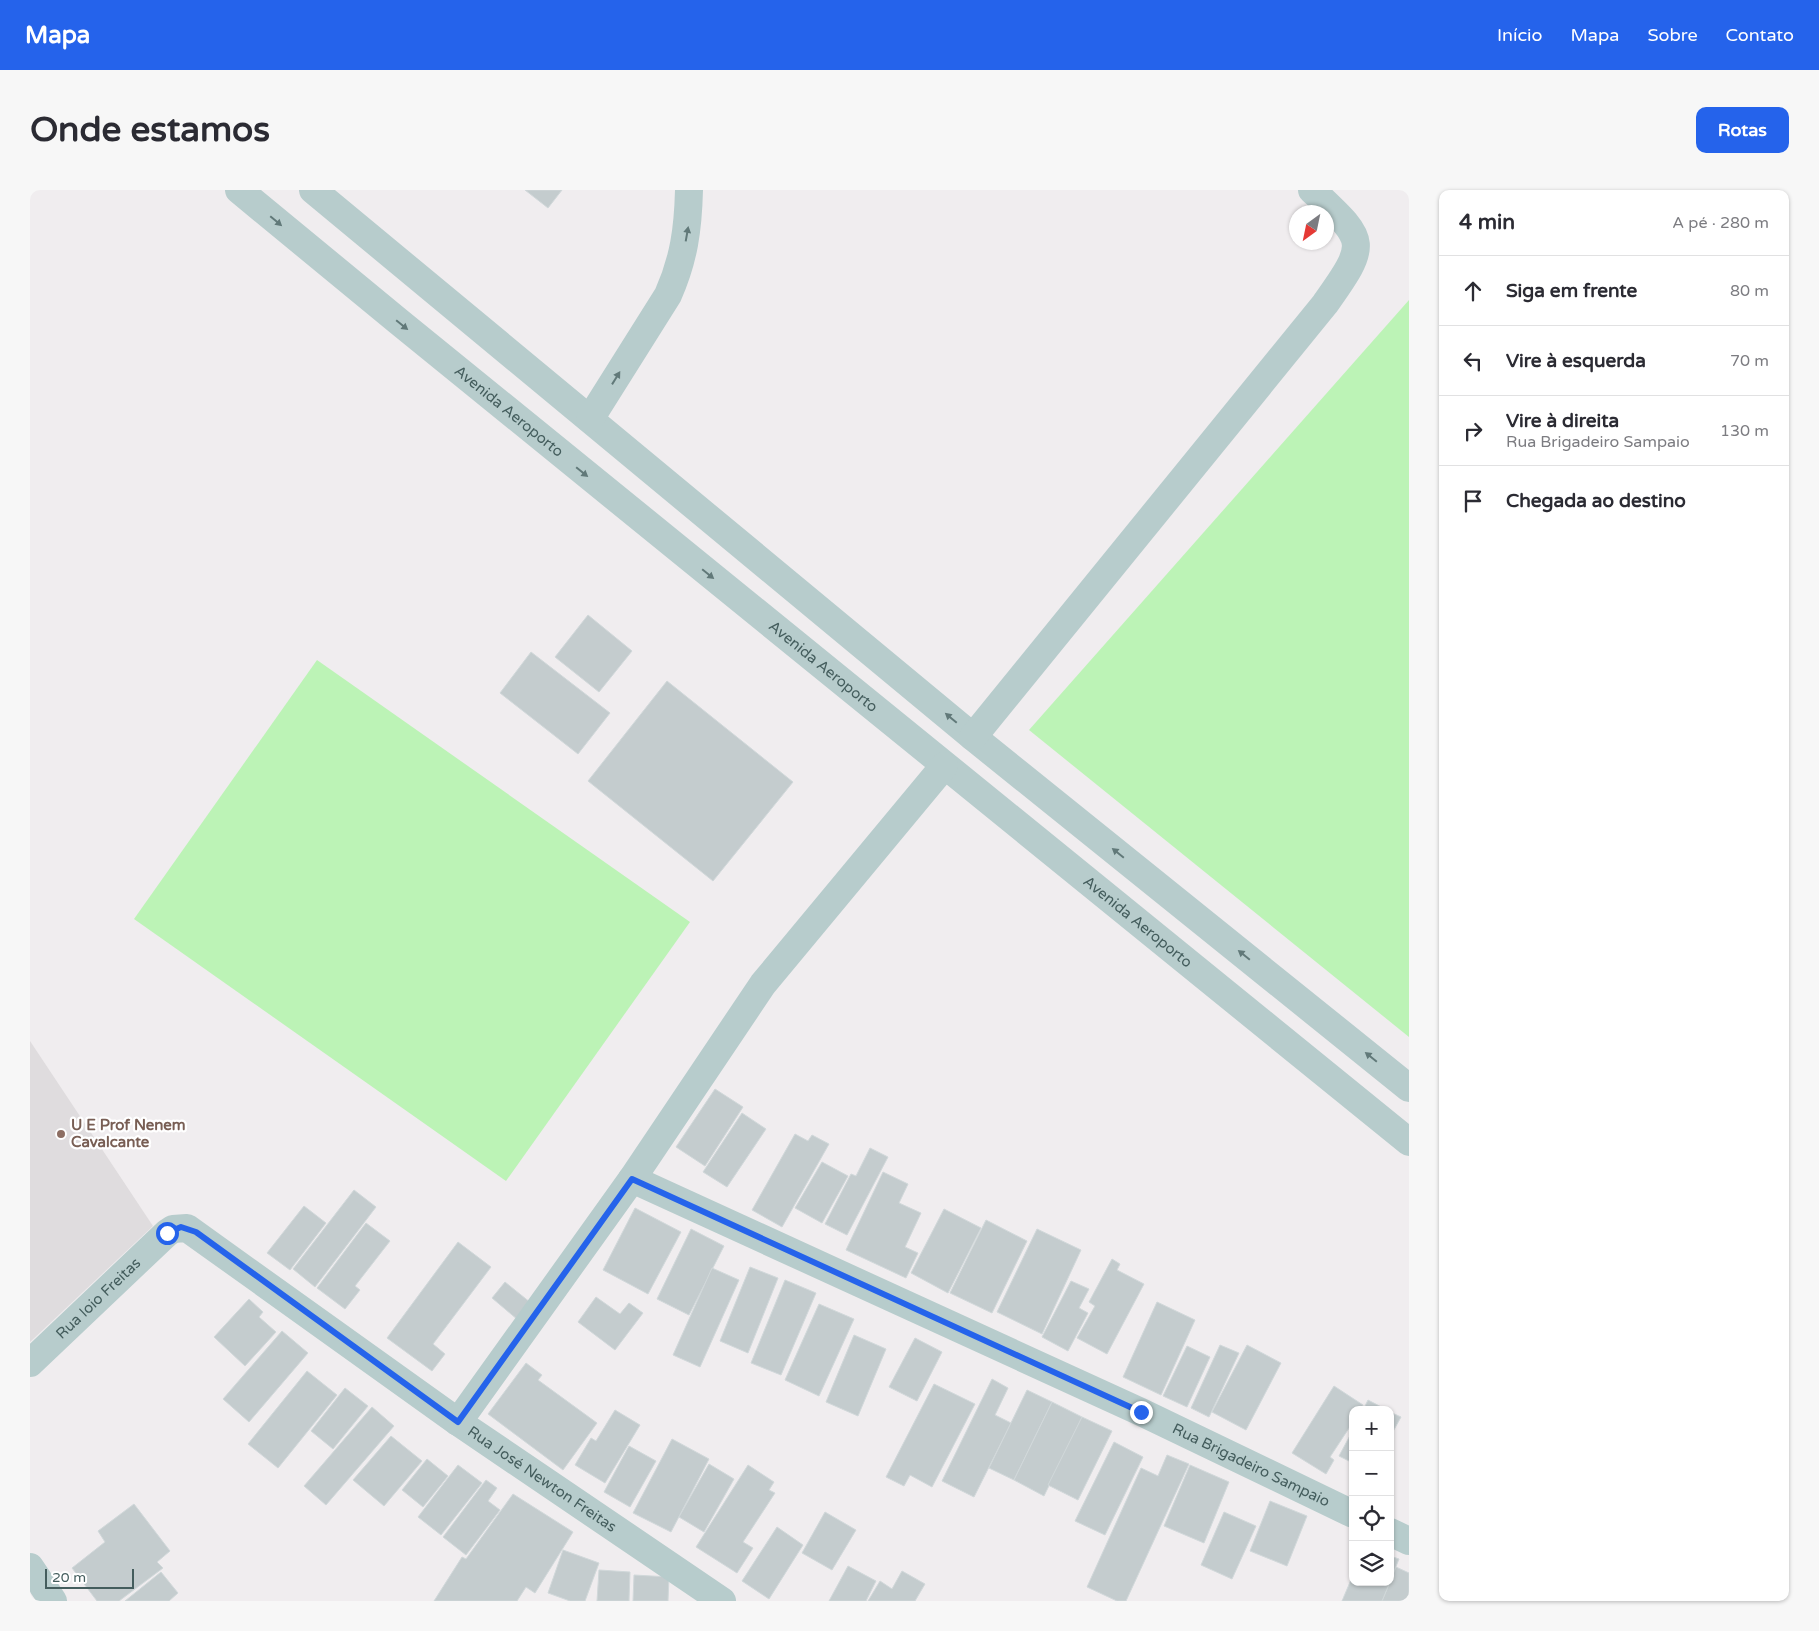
<!DOCTYPE html>
<html lang="pt">
<meta charset="utf-8">
<style>
:root{--surface:#fff;--page:#f7f7f7;--text:#2b2b33;--muted:#7c7c81;--line:#e1e1e2;--accent:#2563eb}
body{margin:0;font-family:"Varela Round",sans-serif;background:var(--page);color:var(--text)}
.controls{position:absolute;right:15px;bottom:15px;display:grid;overflow:hidden;border-radius:10px;box-shadow:0 1px 4px #0004}
.controls button{width:45px;height:45px;display:grid;place-items:center;padding:0;border:0;border-bottom:1px solid var(--line);background:var(--surface);color:var(--text);font:25px sans-serif}
.compass{position:absolute;left:1259px;top:15px;width:45px;height:45px;border-radius:50%;background:var(--surface);box-shadow:0 1px 4px #0004;rotate:213deg}
.scale{position:absolute;left:15px;bottom:12px;width:89px;box-sizing:border-box;padding-left:5px;border:2px solid #445d5d;border-top:0;font-size:14px;line-height:18px;white-space:nowrap;color:#445d5d;-webkit-text-stroke:4px #fff;paint-order:stroke}
.stop{position:absolute;width:15px;height:15px;margin:-11px;border:4px solid #2563eb;border-radius:50%;background:#fff}
.stop.end{background:#2563eb;border-color:#fff;box-shadow:0 1px 5px #0008}
.list{margin:0;padding:0;list-style:none}
h2{display:flex;justify-content:space-between;align-items:center;height:65px;margin:0;padding:0 20px;font-size:21px}
h2 small{font-size:16px;font-weight:400;color:var(--muted)}
.list li{display:grid;grid-template-columns:32px 1fr auto;gap:15px;align-items:center;box-sizing:border-box;height:70px;padding:0 20px;border-top:1px solid var(--line)}
.list b{display:block;font-size:19px;white-space:nowrap}
.list p{margin:0;font-size:16px;white-space:nowrap;color:var(--muted)}
.list em{font-size:16px;font-style:normal;color:var(--muted)}
.icon{flex:none;width:28px;height:28px;fill:none;stroke:currentColor;stroke-width:2;stroke-linecap:round;stroke-linejoin:round}
.map{position:relative;flex:none;width:1379px;height:1411px;overflow:hidden;border-radius:10px}
header{display:flex;align-items:center;gap:30px;box-sizing:border-box;height:70px;padding:0 25px;background:var(--accent);color:#fff}
header strong{font-size:24px}
nav{display:flex;gap:28px;margin-inline-start:auto;font-size:18px}
.intro{display:flex;align-items:center;justify-content:space-between;box-sizing:border-box;height:120px;padding:0 30px}
h1{margin:0;font-size:35px}
.button{padding:12px 22px;border-radius:10px;background:var(--accent);color:#fff;font-size:18px;font-weight:700}
main{display:flex;gap:30px;padding:0 30px}
aside{flex:1;background:var(--surface);border-radius:10px;box-shadow:0 1px 4px #0004}
.map>svg:first-child{display:block}
.education{fill:#dfdcde}
.green{fill:#bcf3b6}
.building{fill:#c4ccce;stroke:#d1d8da}
.lines{fill:none;stroke-linecap:round;stroke-linejoin:round}
.minor{stroke:#b7cccc;stroke-width:28}
.oneway{fill:#617979}
.route{stroke:#2563eb;stroke-width:6}
.education-dot{fill:#8d6e63;stroke:#fff;stroke-width:2}
.labels{text-anchor:middle;dominant-baseline:central;stroke-width:4.5;stroke-linejoin:round;paint-order:stroke}
.street-label{font-size:15px;fill:#445d5d;stroke:#fff}
.education-label{font-size:15px;font-weight:bold;fill:#785e54;stroke:#fff;text-anchor:start}
</style>
<header>
<strong>Mapa</strong>
<nav><a>Início</a><a>Mapa</a><a>Sobre</a><a>Contato</a></nav>
</header>
<div class="intro"><h1>Onde estamos</h1><a class="button">Rotas</a></div>
<main>
<div class="map">
<svg width="1379" height="1411" viewBox="0 0 1379 1411">
<rect width="100%" height="100%" fill="#f0edef"/>
<!-- education -->
<polygon class="education" points="0,851 123,1036 0,1152"/>
<!-- green -->
<g class="green">
<polygon points="1379,110 1379,847 999,540"/>
<polygon points="287,470 660,732 476,991 104,729"/>
</g>
<!-- building -->
<g class="building">
<polygon points="495,0 532,0 518,18"/>
<polygon points="558,425 602,461 569,502 525,467"/>
<polygon points="501,462 580,523 548,564 470,503"/>
<polygon points="637,491 763,592 683,691 558,591"/>
<polygon points="685,899 713,917 675,976 646,957"/>
<polygon points="712,923 736,939 697,997 673,982"/>
<polygon points="765,944 778,951 782,945 799,954 752,1037 722,1020"/>
<polygon points="840,958 858,967 817,1045 795,1034 821,984 826,986"/>
<polygon points="792,972 818,986 792,1033 765,1018"/>
<polygon points="853,982 878,994 869,1013 891,1023 875,1057 888,1063 876,1088 816,1060"/>
<polygon points="324,1000 346,1017 285,1097 263,1079"/>
<polygon points="274,1016 296,1033 260,1080 237,1063"/>
<polygon points="605,1018 651,1042 618,1104 573,1080"/>
<polygon points="914,1019 951,1038 918,1103 881,1083"/>
<polygon points="956,1030 997,1051 962,1123 920,1103"/>
<polygon points="336,1033 360,1051 325,1096 330,1100 315,1119 287,1098"/>
<polygon points="661,1039 694,1056 659,1125 627,1109"/>
<polygon points="1007,1039 1051,1060 1012,1144 967,1122"/>
<polygon points="428,1052 461,1077 403,1154 415,1164 402,1181 357,1148"/>
<polygon points="1082,1069 1090,1074 1087,1080 1114,1094 1077,1164 1047,1148 1065,1116 1059,1112"/>
<polygon points="720,1077 748,1088 718,1163 690,1151"/>
<polygon points="682,1078 709,1090 670,1177 643,1165"/>
<polygon points="755,1090 786,1103 751,1185 721,1173"/>
<polygon points="1041,1091 1059,1099 1049,1118 1058,1123 1038,1161 1012,1147"/>
<polygon points="475,1092 501,1113 488,1130 462,1108"/>
<polygon points="566,1107 590,1124 599,1113 613,1123 585,1160 548,1132"/>
<polygon points="219,1109 233,1122 229,1127 246,1142 215,1176 184,1147"/>
<polygon points="1127,1112 1165,1130 1131,1205 1093,1187"/>
<polygon points="789,1114 824,1129 789,1206 755,1190"/>
<polygon points="252,1141 278,1163 219,1232 193,1209"/>
<polygon points="824,1145 856,1159 828,1226 796,1212"/>
<polygon points="885,1148 912,1162 887,1211 859,1197"/>
<polygon points="1190,1155 1209,1163 1179,1227 1161,1218"/>
<polygon points="1217,1155 1251,1173 1216,1240 1182,1222"/>
<polygon points="1157,1156 1180,1167 1157,1217 1133,1206"/>
<polygon points="496,1173 512,1185 508,1190 567,1233 533,1280 458,1224"/>
<polygon points="277,1181 307,1205 248,1278 218,1254"/>
<polygon points="962,1189 978,1198 965,1225 981,1233 944,1307 912,1291"/>
<polygon points="904,1194 945,1214 902,1297 880,1285 874,1296 856,1287"/>
<polygon points="1304,1196 1333,1215 1331,1220 1323,1220 1323,1232 1300,1267 1304,1270 1296,1284 1262,1263"/>
<polygon points="315,1198 338,1216 303,1259 281,1241"/>
<polygon points="997,1200 1022,1212 984,1290 959,1278"/>
<polygon points="1338,1210 1357,1220 1333,1220"/>
<polygon points="1022,1212 1052,1227 1014,1306 984,1290"/>
<polygon points="342,1217 364,1236 296,1315 274,1296"/>
<polygon points="585,1220 610,1235 575,1293 545,1275 561,1248 566,1251"/>
<polygon points="1360,1222 1371,1227 1360,1247"/>
<polygon points="1052,1227 1082,1241 1048,1310 1018,1295"/>
<polygon points="1323,1240 1323,1273 1309,1266"/>
<polygon points="361,1246 392,1271 354,1316 323,1290"/>
<polygon points="642,1249 679,1269 641,1342 603,1323"/>
<polygon points="1084,1252 1113,1267 1075,1345 1045,1331"/>
<polygon points="599,1256 626,1271 600,1317 574,1302"/>
<polygon points="1137,1265 1159,1274 1096,1411 1087,1411 1057,1397 1111,1278 1128,1286"/>
<polygon points="397,1269 418,1286 393,1317 372,1300"/>
<polygon points="679,1274 704,1289 674,1342 649,1327"/>
<polygon points="428,1275 452,1293 411,1345 388,1327"/>
<polygon points="718,1275 744,1292 739,1300 745,1303 713,1352 723,1358 707,1383 666,1357"/>
<polygon points="1160,1275 1199,1292 1174,1353 1134,1336"/>
<polygon points="456,1290 467,1298 458,1311 470,1320 436,1365 413,1347"/>
<polygon points="483,1304 543,1342 505,1403 496,1397 487,1411 404,1411 432,1367 436,1369"/>
<polygon points="1240,1311 1277,1326 1257,1376 1220,1361"/>
<polygon points="104,1314 140,1361 127,1372 133,1378 89,1411 67,1411 42,1378 75,1352 68,1341"/>
<polygon points="795,1322 826,1340 802,1380 772,1363"/>
<polygon points="1194,1322 1226,1336 1202,1389 1171,1375"/>
<polygon points="747,1337 773,1355 739,1409 712,1391"/>
<polygon points="533,1360 569,1373 555,1411 540,1411 518,1403"/>
<polygon points="1360,1366 1369,1369 1360,1391"/>
<polygon points="818,1376 846,1391 836,1411 799,1411"/>
<polygon points="1366,1377 1379,1383 1379,1411 1352,1411"/>
<polygon points="569,1380 600,1382 599,1411 567,1411"/>
<polygon points="872,1381 895,1394 885,1411 838,1411 850,1391 862,1399"/>
<polygon points="131,1382 148,1403 139,1411 95,1411"/>
<polygon points="604,1385 639,1387 638,1411 603,1411"/>
<polygon points="1323,1385 1323,1392 1360,1392 1352,1411 1312,1411"/>
</g>
<g class="lines">
<!-- minor -->
<g class="minor">
<path id="s1" d="M 209,0 L 368,131 L 1379,952"/>
<polyline points="283,0 943,547 1379,898"/>
<path d="M 560,229 L 638,105 C 654,69 658,39 659,0"/>
<path d="M 943,547 L 1295,114 C 1340,51 1336,51 1282,0"/>
<path id="s2" d="M 602,989 L 1111,1222 L 1323,1324"/>
<path id="s3" d="M 0,1173 L 137,1043 L 143,1039 L 157,1038 L 428,1232 L 692,1411"/>
<polyline points="428,1232 602,989 733,794 914,576"/>
<polyline points="1360,1342 1379,1351"/>
<polyline points="0,1377 23,1411"/>
</g>
</g>
<!-- one-way arrows -->
<defs><path id="oneway-solid" d="M-6-.8H1V-3.2L6.5 0L1 3.2V.8H-6Z" transform="scale(1.25)"/></defs>
<g class="oneway">
<use href="#oneway-solid" transform="translate(246 31) rotate(40)"/>
<use href="#oneway-solid" transform="translate(657 44) rotate(-80)"/>
<use href="#oneway-solid" transform="translate(372 135) rotate(39)"/>
<use href="#oneway-solid" transform="translate(586 188) rotate(-58)"/>
<use href="#oneway-solid" transform="translate(552 282) rotate(39)"/>
<use href="#oneway-solid" transform="translate(678 384) rotate(39)"/>
<use href="#oneway-solid" transform="translate(921 528) rotate(-140)"/>
<use href="#oneway-solid" transform="translate(1088 663) rotate(-141)"/>
<use href="#oneway-solid" transform="translate(1214 765) rotate(-141)"/>
<use href="#oneway-solid" transform="translate(1341 867) rotate(-141)"/>
</g>
<g class="lines">
<!-- route -->
<polyline class="route" points="137,1043 151,1037 166,1042 428,1232 602,989 1111,1222"/>
</g>
<!-- markers -->
<circle class="education-dot" cx="31" cy="944" r="5"/>
<g class="labels">
<!-- street labels -->
<g class="street-label">
<text stroke="none"><textPath href="#s1" startOffset="349">Avenida Aeroporto</textPath></text>
<text stroke="none"><textPath href="#s1" startOffset="754">Avenida Aeroporto</textPath></text>
<text stroke="none"><textPath href="#s1" startOffset="1159">Avenida Aeroporto</textPath></text>
<text stroke="none"><textPath href="#s3" startOffset="94">Rua Ioio Freitas</textPath></text>
<text stroke="none"><textPath href="#s2" startOffset="682">Rua Brigadeiro Sampaio</textPath></text>
<text stroke="none"><textPath href="#s3" startOffset="645">Rua José Newton Freitas</textPath></text>
</g>
<!-- education labels -->
<g class="education-label">
<text x="41" y="935">U E Prof Nenem<tspan x="41" dy="17">Cavalcante</tspan></text>
</g>
</g>
</svg>
<div class="controls">
<button>+</button>
<button>−</button>
<button><svg class="icon" aria-label="locate" viewBox="0 0 24 24"><circle cx="12" cy="12" r="6"/><path d="M12 2v4M12 18v4M2 12h4M18 12h4"/></svg></button>
<button><svg class="icon" aria-label="layers" viewBox="0 0 24 24"><path d="M12 4l9 5-9 5-9-5zM3 14l9 5 9-5"/></svg></button>
</div>
<svg class="compass" viewBox="-18 -18 36 36"><path d="M0-13l5 13h-10z" fill="#e53935"/><path d="M0 13l5-13h-10z" fill="#7c7c81"/></svg>
<div class="scale">20 m</div>
<div class="stop" style="left:137px;top:1043px"></div>
<div class="stop end" style="left:1111px;top:1222px"></div>
</div>
<aside>
<h2>4 min<small>A pé · 280 m</small></h2>
<ul class="list">
<li><svg class="icon" aria-label="ahead" viewBox="0 0 24 24"><path d="M12 20V5M6 11l6-6 6 6"/></svg><div><b>Siga em frente</b></div><em>80 m</em></li>
<li><svg class="icon" aria-label="left" viewBox="0 0 24 24"><path d="M17 20v-9H6M10 6l-5 5 5 5"/></svg><div><b>Vire à esquerda</b></div><em>70 m</em></li>
<li><svg class="icon" aria-label="right" viewBox="0 0 24 24"><path d="M7 20v-9h11M14 6l5 5-5 5"/></svg><div><b>Vire à direita</b><p>Rua Brigadeiro Sampaio</p></div><em>130 m</em></li>
<li><svg class="icon" aria-label="arrive" viewBox="0 0 24 24"><path d="M6 21V4h12l-3 4 3 4H6"/></svg><div><b>Chegada ao destino</b></div></li>
</ul>
</aside>
</main>
